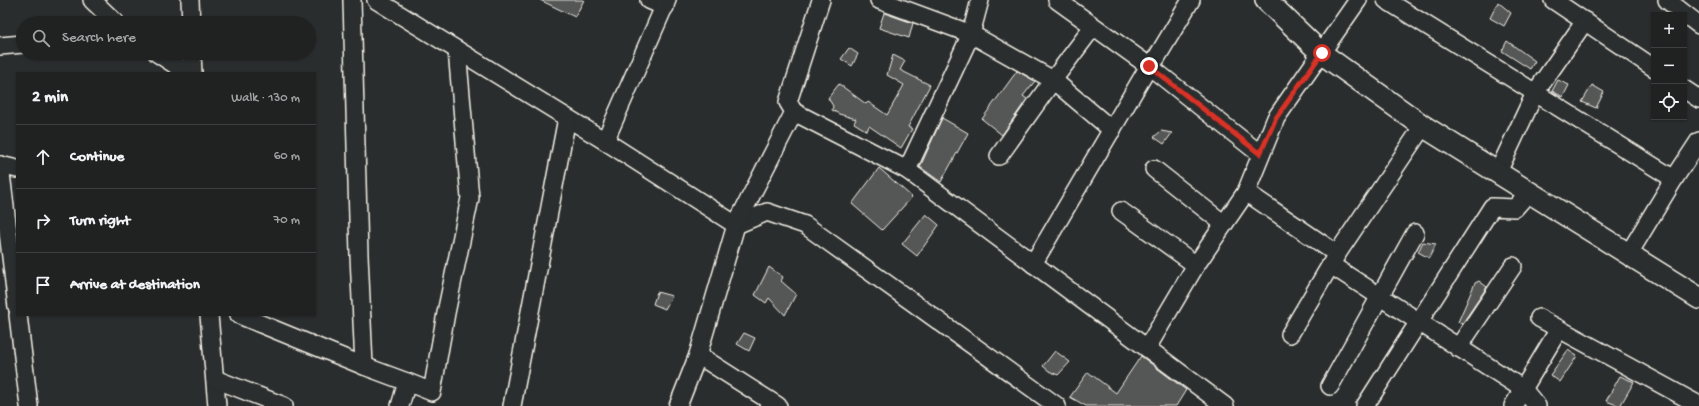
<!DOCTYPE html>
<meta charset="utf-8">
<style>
:root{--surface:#202222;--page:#282a2a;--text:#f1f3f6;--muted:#a2a4a5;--line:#3d3f40}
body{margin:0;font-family:"Gochi Hand",sans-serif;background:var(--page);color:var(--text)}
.controls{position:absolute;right:12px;top:12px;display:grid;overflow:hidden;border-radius:0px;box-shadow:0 1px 3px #0004}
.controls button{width:36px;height:36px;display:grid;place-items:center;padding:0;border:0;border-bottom:1px solid var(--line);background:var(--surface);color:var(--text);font:20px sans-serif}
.stop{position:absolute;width:12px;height:12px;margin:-9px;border:3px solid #d93025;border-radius:50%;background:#fff}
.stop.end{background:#d93025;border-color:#fff;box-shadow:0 1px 4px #0008}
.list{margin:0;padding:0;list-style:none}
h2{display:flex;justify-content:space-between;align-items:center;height:52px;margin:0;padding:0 16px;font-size:17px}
h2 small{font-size:13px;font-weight:400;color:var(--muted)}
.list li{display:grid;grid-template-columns:26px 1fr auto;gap:12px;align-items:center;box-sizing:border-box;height:64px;padding:0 16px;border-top:1px solid var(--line)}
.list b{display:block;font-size:15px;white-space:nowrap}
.list em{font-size:13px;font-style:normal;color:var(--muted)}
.icon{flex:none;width:22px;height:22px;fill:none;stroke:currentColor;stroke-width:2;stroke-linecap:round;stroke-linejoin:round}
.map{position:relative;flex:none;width:1699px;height:406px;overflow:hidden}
.search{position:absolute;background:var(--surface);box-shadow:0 1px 3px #0004;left:16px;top:16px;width:300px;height:44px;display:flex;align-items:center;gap:10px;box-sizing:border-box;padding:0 14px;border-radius:22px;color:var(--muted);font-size:15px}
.panel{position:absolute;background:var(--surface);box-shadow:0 1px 3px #0004;left:16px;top:72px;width:300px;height:244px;border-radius:0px}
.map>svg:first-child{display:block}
.building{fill:#555756;stroke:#f4f1e8}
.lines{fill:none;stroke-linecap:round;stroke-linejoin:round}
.minor-casing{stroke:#f4f1e8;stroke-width:20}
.major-casing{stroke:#f4f1e8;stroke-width:24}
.minor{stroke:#2a2d2e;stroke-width:17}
.major{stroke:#2a2d2e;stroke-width:21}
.route{stroke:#d93025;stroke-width:5}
</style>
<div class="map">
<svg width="1699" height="406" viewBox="0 0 1699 406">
<rect width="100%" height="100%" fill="#2a2d2e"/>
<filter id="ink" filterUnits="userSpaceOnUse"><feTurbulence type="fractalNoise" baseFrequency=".025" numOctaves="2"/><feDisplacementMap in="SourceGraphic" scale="8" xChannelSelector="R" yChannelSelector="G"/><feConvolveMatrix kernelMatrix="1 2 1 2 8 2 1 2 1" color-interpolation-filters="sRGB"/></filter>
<g filter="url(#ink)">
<!-- building -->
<g class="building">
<polygon points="540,0 584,0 575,17"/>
<polygon points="1498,2 1511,13 1504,26 1490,18"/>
<polygon points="884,13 913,23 909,38 879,28"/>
<polygon points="1507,41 1535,61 1530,69 1502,51"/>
<polygon points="849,48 858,54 852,66 841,59"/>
<polygon points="893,55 905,61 900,70 930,85 908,127 912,129 901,148 869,126 867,131 854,123 856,119 839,114 832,110 833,106 828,98 839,84 866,104 868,102 887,115 904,85 887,75"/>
<polygon points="1017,71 1035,81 1023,96 1027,99 1002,135 982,119"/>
<polygon points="1558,80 1569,85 1563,97 1552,91"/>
<polygon points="1592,85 1604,92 1596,108 1582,102"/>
<polygon points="942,118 968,133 941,182 920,167"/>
<polygon points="1161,131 1172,133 1164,144 1154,137"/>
<polygon points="879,168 912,197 882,230 852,204"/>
<polygon points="926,214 939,225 917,256 902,244"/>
<polygon points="1423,242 1436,244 1429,258 1418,252"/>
<polygon points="769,267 783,277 781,281 796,294 785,315 769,298 766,303 755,295"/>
<polygon points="1479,281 1487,287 1462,324 1458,322 1475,283"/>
<polygon points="657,292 672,296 665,309 653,304"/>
<polygon points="744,333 755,338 749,351 737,344"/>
<polygon points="1568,350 1577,356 1560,382 1550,375"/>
<polygon points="1055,351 1070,362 1058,375 1049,371 1043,366"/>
<polygon points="1141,356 1186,390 1176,406 1086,406 1070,397 1088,372 1116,393"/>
<polygon points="1620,376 1634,382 1620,406 1606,401"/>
</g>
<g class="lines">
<!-- minor casing -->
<g class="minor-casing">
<g id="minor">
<polyline points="92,0 116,23"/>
<polyline points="190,0 191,23"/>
<polyline points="376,0 605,141 736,225 767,212 805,225 1057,406"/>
<polyline points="649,0 665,7"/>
<polyline points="879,0 971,34 1053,80 1093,27"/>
<polyline points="1057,0 1149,66 1157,57 1191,0"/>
<polyline points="1386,0 1674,179 1628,255"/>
<polyline points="1553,0 1654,68"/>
<polyline points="1667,0 1699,25"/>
<polyline points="0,46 23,44"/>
<polyline points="157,53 188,73"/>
<polyline points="192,53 193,73"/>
<polyline points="1684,89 1699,99"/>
<polyline points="794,112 907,170 1225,406"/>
<polyline points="605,141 667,0"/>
<polyline points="999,156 1053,80 1112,130"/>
<polyline points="0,165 17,307"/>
<polyline points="0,165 17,169"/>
<polyline points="1154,169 1224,224"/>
<polyline points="907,170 971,34 980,0"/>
<polyline points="1498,172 1535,93 1585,21"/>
<polyline points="1674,179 1699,141"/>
<polyline points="1246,192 1276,118 1358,0"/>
<polyline points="1121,211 1196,265"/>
<polyline points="1337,254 1423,126"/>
<polyline points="1033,264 1149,66 1260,154"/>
<polyline points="1331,265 1523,389 1537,406"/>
<polyline points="18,315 29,406"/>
<polyline points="209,315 217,406"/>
<polyline points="239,315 364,366 359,255 352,0"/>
<polyline points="1539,318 1699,405"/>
<polyline points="1147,348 1196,265 1246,192 1337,254 1290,334"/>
<polyline points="1458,348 1513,266"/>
<polyline points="698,355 778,406"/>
<polyline points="364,366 407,382"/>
<polyline points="215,379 284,406"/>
<polyline points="1330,386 1415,233"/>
<polyline points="400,406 407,382 432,392 446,313 470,198 457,50"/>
<polyline points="512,406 567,118"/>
<polyline points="678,406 698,355 736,225 794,112 788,102 821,0"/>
<polyline points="1365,406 1492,207 1515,208 1529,192"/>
<polyline points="1513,406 1559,329"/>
</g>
</g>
<!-- major casing -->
<g class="major-casing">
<polyline id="major" points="1266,0 1321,53 1423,126 1699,298"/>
</g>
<!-- minor -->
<use href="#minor" class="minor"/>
<!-- major -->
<use href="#major" class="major"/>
</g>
</g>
<g class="lines" filter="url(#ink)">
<!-- route -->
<polyline class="route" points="1149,66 1260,154 1276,118 1322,53"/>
</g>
</svg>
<div class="controls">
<button>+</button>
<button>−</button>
<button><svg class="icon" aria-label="locate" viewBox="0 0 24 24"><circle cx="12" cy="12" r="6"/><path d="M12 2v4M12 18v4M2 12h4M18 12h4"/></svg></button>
</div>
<div class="stop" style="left:1322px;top:53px"></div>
<div class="stop end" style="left:1149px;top:66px"></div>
<div class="search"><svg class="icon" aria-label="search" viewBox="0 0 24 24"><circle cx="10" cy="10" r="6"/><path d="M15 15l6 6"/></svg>Search here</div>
<section class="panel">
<h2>2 min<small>Walk · 130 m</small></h2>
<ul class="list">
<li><svg class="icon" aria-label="ahead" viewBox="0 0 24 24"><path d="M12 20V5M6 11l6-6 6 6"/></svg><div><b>Continue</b></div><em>60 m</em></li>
<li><svg class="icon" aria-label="right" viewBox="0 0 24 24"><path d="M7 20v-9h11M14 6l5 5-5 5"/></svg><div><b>Turn right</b></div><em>70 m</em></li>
<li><svg class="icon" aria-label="arrive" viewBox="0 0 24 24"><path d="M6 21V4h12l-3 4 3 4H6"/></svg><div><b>Arrive at destination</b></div></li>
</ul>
</section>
</div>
